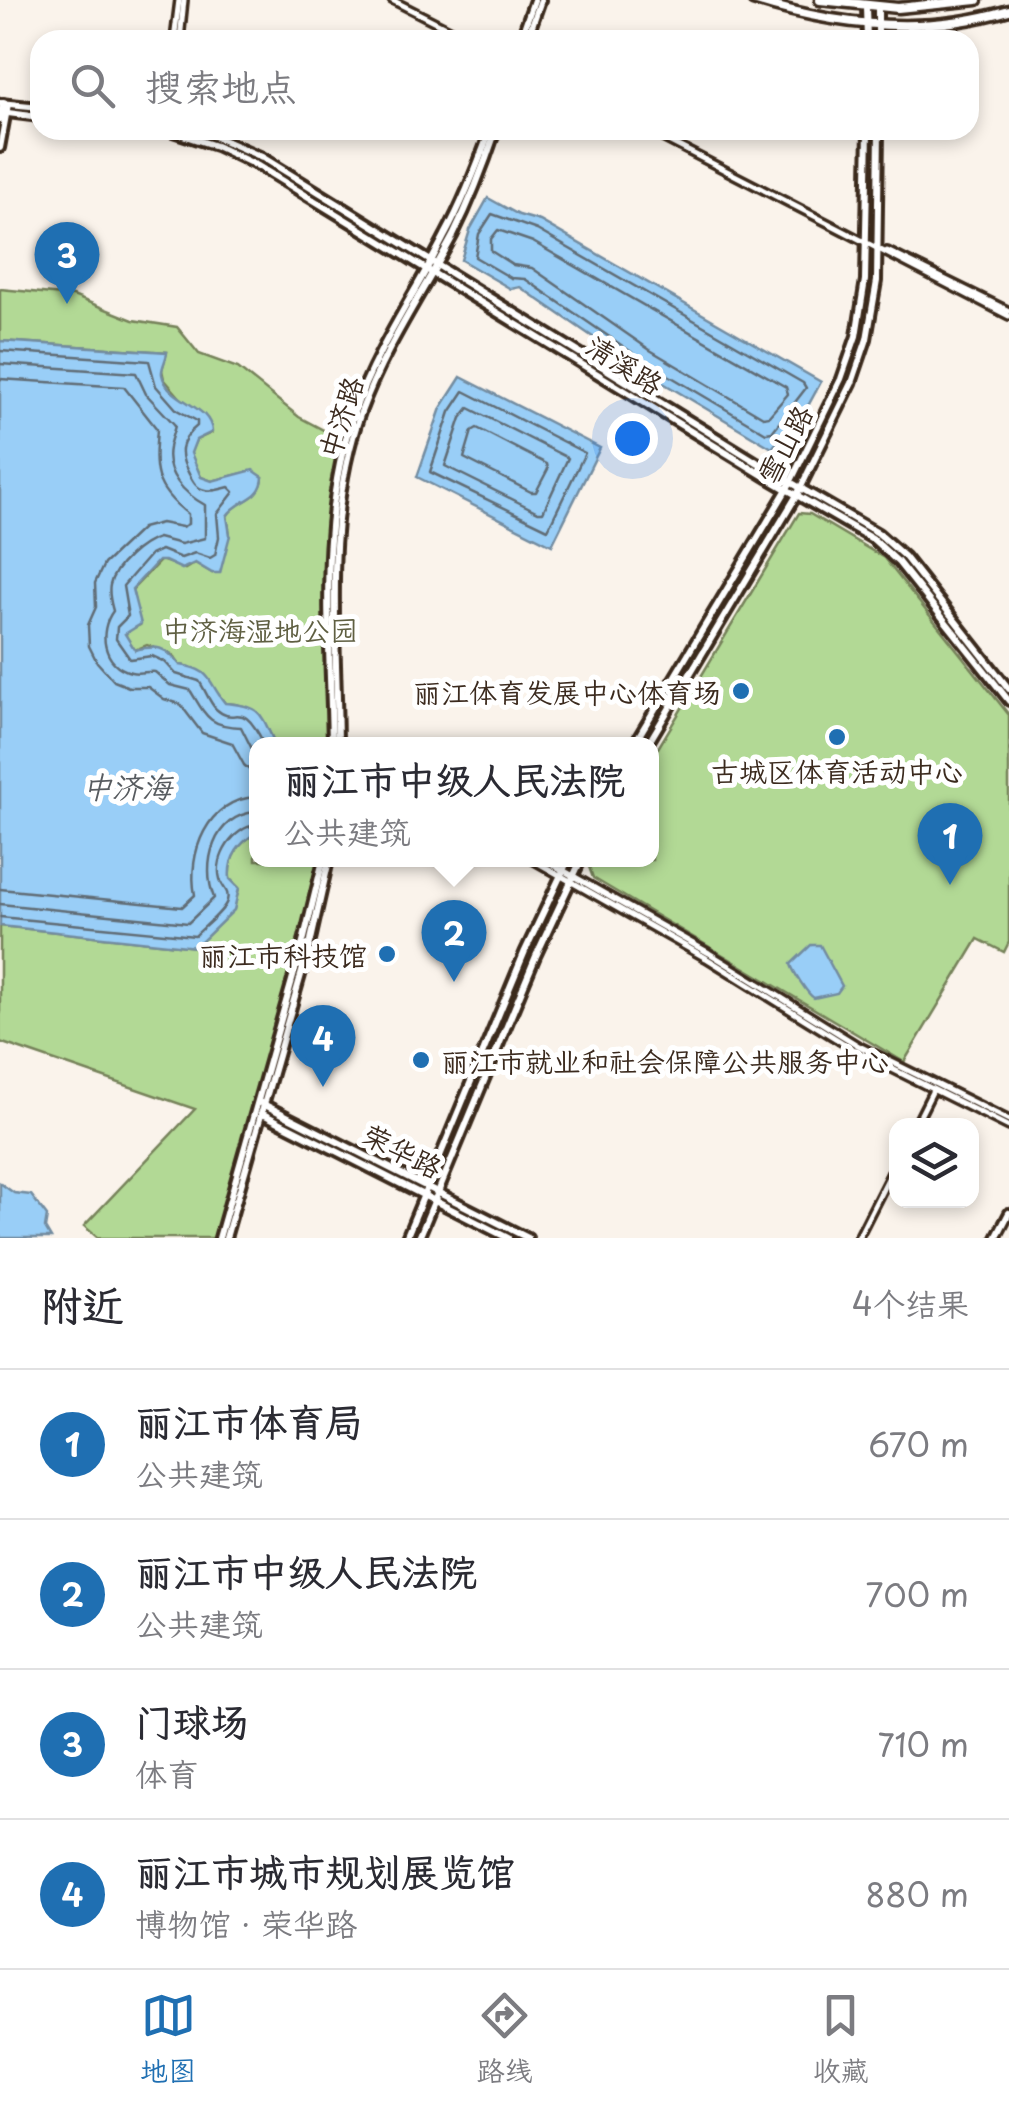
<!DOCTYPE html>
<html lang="zh">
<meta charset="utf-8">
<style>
:root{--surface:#fff;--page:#f2f2f3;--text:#2b2b33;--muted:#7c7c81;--line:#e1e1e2;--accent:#1f6fb2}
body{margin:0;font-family:"Playpen Sans","LXGW WenKai TC",sans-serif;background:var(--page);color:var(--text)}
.controls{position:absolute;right:30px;bottom:30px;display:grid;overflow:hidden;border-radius:20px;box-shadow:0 5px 15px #0003}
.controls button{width:90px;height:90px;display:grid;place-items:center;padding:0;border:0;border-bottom:2px solid var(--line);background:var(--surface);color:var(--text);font:50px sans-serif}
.you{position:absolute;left:632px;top:438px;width:35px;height:35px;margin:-25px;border:8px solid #fff;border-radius:50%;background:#1a73e8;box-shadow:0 0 0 15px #1a73e833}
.badge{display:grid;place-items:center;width:65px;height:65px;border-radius:50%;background:var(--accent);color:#fff;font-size:32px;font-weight:700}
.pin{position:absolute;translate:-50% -82px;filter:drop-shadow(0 2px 5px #0008)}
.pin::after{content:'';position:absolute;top:52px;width:35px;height:30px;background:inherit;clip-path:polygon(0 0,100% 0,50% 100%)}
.popup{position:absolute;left:249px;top:737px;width:410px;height:130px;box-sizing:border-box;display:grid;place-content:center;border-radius:20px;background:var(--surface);filter:drop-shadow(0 2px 8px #0005);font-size:32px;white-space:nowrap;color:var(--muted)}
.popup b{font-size:38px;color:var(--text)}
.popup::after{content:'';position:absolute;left:50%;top:100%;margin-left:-20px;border:20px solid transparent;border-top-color:var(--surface)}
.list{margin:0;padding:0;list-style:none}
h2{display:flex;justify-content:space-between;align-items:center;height:130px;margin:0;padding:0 40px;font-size:42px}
h2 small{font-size:32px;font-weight:400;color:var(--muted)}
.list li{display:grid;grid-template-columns:65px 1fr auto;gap:30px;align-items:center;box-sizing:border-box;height:150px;padding:0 40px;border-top:2px solid var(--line)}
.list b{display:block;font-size:38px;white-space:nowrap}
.list p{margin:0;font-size:32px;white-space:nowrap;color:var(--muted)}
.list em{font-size:32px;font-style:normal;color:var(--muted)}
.icon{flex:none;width:55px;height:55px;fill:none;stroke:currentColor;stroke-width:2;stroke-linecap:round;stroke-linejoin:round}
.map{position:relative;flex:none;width:1009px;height:1238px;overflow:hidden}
.search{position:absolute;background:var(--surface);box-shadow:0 5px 15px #0003;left:30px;right:30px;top:30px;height:110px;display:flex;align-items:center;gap:25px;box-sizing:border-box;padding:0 35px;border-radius:30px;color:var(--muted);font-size:38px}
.sheet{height:730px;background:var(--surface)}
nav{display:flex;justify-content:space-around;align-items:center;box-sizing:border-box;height:140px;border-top:2px solid var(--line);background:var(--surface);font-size:28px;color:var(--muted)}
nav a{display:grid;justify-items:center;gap:5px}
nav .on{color:var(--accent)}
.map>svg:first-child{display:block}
.green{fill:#b2d995;stroke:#76825a;stroke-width:2.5}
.water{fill:#99cef7;stroke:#738ca0;stroke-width:2.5}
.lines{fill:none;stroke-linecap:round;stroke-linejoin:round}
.shore{stroke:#616c75;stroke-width:2.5}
.minor-casing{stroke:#3b2a1e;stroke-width:12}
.tertiary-casing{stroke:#3b2a1e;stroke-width:14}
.secondary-casing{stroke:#3b2a1e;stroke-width:14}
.primary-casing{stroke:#3b2a1e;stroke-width:15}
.minor{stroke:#fff;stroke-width:5}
.tertiary{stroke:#fff;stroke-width:6}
.secondary{stroke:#fff;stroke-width:6}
.primary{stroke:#fff;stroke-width:8}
.poi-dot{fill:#1f6fb2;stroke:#fff;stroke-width:4}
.labels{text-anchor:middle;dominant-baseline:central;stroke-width:10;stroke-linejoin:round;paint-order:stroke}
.street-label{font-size:28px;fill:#3b2a1e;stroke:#fff}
.park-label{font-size:28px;fill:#5f5f42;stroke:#fff}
.poi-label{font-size:28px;fill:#3b2a1e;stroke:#fff;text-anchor:end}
.water-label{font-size:30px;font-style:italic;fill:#575b5f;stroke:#fff}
</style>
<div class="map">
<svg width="1009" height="1238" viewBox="0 0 1009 1238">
<rect width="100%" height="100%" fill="#faf3eb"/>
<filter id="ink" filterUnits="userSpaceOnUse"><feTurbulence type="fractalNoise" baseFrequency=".01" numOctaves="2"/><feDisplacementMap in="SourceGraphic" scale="20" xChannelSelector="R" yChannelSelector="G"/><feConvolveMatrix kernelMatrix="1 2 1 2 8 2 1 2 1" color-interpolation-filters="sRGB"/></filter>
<g filter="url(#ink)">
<!-- green -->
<g class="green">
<path d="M 0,289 L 73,296 L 133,320 L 177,327 L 199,354 L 238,368 L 299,417 L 342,440 C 315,538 327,644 329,744 L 275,744 C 261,716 259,705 225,703 C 209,684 207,669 180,665 L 172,654 L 147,645 L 135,650 L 126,637 L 126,631 L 140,625 L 132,590 L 161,560 L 185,569 L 195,563 L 212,573 L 230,535 L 227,516 C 237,499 261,501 263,477 L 243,473 L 212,481 L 201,477 L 190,453 L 196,440 L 211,433 L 164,379 L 162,370 L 167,352 L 0,341 Z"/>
<polygon points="799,513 810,514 884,558 1009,715 1009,942 1004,952 978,939 904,1062 593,878 588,864 590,860 652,860 652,758"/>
<path d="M 256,833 L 256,860 L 320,860 L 309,913 L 217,1238 L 98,1238 L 84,1226 L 195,1109 L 0,1042 L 0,926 L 196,947 L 234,909 L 239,888 L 230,879 C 228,858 239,843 256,833 Z"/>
</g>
<!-- water -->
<g class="water">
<polygon points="488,198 519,215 540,221 821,382 809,404 772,448 638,368 520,287 511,289 461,260 470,230"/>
<path d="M 0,341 L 167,352 C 167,359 161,367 162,374 C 167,402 211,404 212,432 L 196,440 L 191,453 L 201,477 L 212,481 L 253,470 L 263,477 C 262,501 237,499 227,516 L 230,535 L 220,573 L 212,573 L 195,563 L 182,569 L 165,561 L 158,561 L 132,589 L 141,624 L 125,634 L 135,650 C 157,645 165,646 180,665 C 213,670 207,681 225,703 C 262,706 260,712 275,744 L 256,744 L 256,833 C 239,843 228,858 230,879 L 239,888 L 234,910 L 196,947 L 0,926 Z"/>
<polygon points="461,377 600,448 552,545 417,477 441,408"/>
<path d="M 820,945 L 842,986 L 837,993 L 814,998 C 808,995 792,970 791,964 L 811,945 Z"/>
<polygon points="0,1183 14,1193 31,1195 47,1216 45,1228 51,1238 0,1238"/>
</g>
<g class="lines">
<!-- shore -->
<g class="shore">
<polygon points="492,214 537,230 803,383 806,388 772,432 766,433 643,360 525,279 511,278 475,257 479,234"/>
<polygon points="498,230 533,242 786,387 788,394 769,416 763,417 650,350 532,268 513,265 491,251 491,239"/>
<path d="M 0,351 L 149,361 L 156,386 L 177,410 L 197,421 L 197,426 C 179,440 178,455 189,474 C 193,482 196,488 205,490 C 213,492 222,489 229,487 L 234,492 L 217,514 L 219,537 L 215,555 L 210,558 L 195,553 L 181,558 L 161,550 L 150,555 L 123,586 L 128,616 L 117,627 L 116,639 L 130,659 L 152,656 L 165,662 L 176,674 L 199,681 C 205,689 209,702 216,709 C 237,728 240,695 264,744"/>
<path d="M 0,364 L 136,373 L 146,394 L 175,425 C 174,432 170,440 169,448 C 164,474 185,494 205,505 L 205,538 L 181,544 L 158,538 C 141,543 114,566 110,585 C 108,594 111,603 113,611 C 98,631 102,665 131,672 C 139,674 148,671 155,672 L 170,685 L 190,690 C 206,716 208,726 241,727 L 256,757"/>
<path d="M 0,379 L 124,387 L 157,429 C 154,469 152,487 188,514 L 188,524 L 182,527 L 161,523 L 142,528 L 104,564 L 95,583 L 96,607 L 88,625 L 89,646 L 97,662 L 114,681 L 129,687 L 148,687 L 164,699 L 180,704 L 202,733 L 232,743 L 244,765 L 256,776"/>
<polygon points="464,391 585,453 548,529 430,472 450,412"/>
<polygon points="469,408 568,458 543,512 538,512 445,466 461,418"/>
<polygon points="477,428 547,464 548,469 536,492 531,492 464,458 472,431"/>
<path d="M 0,889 L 182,907 L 195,895 C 187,854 207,799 256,797"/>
<path d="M 0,904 L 188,923 L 214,898 C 201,865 213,815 256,812"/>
<path d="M 0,917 L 195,936 C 203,927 223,913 227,901 C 230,890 222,889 220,879 C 214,857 234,827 256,825"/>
</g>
<!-- minor casing -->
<g class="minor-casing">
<g id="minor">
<polyline points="392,0 471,40"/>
<polyline points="174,40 179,0"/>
<polyline points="180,40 184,0"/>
<polyline points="647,130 1009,316"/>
<polyline points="887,251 1009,311"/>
<polyline points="533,860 706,958 856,1051 1009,1127"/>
<polyline points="545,860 709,953 859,1046 1009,1120"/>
<polyline points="915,1126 933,1090"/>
<polyline points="858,1238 896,1163"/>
</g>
</g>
<!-- tertiary casing -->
<g class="tertiary-casing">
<g id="tertiary">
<polyline points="520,40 534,0"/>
<polyline points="527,40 541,0"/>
<polyline points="0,103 40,107"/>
<polyline points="0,112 40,117"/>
<polyline points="0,120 3,103"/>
<polyline points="167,130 216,146 258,166 769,479 874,540 898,562 1009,701"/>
<polyline points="200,130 262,157 773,472 878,533 905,557 1009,689"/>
<polyline points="0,148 8,104"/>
<path d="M 332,744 C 330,633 317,519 354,412 C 376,349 415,294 445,235 C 463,202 477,166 490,130"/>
<path d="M 338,744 C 337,633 323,519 361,412 C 384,349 422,294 453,236 C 470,202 484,166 496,130"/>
<polyline points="261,1103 528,1238"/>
<polyline points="261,1113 508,1238"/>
<polyline points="219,1238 304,938 323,860"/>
<polyline points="226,1238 311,940 329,860"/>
</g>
</g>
<!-- secondary casing -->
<g class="secondary-casing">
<g id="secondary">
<polyline points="866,7 867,40"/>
<polyline points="878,7 878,40"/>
<polyline points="634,744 787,489 841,379 856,336 865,280 868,130"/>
<polyline points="648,744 797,495 852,383 867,339 877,281 879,130"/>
<polyline points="406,1238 525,951 568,860"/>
<polyline points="419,1238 536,956 581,860"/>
<polyline points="996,1238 1009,1213"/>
</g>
</g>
<!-- primary casing -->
<g class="primary-casing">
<g id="primary">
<path d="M 753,0 C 836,26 924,36 1009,10"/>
<polyline points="820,0 898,8 977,0"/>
</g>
</g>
<!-- minor -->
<use href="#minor" class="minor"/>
<!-- tertiary -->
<use href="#tertiary" class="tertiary"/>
<!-- secondary -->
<use href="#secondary" class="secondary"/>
<!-- primary -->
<use href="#primary" class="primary"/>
</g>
</g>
<!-- markers -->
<g class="poi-dot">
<circle cx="741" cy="691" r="10"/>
<circle cx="837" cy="737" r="10"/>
<circle cx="387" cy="954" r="10"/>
<circle cx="421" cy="1060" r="10"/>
</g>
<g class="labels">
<!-- street labels -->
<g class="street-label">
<text transform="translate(625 364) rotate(32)">清溪路</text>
<text transform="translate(340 417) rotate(-72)">中济路</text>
<text transform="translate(784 444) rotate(-62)">雪山路</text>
<text transform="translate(403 1150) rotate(27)">荣华路</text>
</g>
<!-- park labels -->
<g class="park-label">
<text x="260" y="629">中济海湿地公园</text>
</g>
<!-- poi labels -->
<g class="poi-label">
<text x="721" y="691">丽江体育发展中心体育场</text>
<text x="837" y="770" text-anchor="middle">古城区体育活动中心</text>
<text x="367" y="954">丽江市科技馆</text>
<text x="441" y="1060" text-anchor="start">丽江市就业和社会保障公共服务中心</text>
</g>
<!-- water labels -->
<g class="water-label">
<text x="127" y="785">中济海</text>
</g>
</g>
</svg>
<div class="controls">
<button><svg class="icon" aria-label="layers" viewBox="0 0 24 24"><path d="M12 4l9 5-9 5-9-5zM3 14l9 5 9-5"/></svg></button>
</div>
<div class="you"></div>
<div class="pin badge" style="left:950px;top:885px">1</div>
<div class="pin badge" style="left:454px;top:982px">2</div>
<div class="popup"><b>丽江市中级人民法院</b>公共建筑</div>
<div class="pin badge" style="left:67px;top:304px">3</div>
<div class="pin badge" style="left:323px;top:1087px">4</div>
<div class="search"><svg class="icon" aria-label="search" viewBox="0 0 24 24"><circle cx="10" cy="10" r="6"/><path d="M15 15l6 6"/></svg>搜索地点</div>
</div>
<section class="sheet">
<h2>附近<small>4个结果</small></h2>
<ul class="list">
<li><span class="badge">1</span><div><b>丽江市体育局</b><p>公共建筑</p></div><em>670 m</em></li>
<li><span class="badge">2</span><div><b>丽江市中级人民法院</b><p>公共建筑</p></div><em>700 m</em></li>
<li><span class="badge">3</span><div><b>门球场</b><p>体育</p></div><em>710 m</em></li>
<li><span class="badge">4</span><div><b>丽江市城市规划展览馆</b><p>博物馆 · 荣华路</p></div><em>880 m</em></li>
</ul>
</section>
<nav>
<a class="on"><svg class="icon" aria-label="map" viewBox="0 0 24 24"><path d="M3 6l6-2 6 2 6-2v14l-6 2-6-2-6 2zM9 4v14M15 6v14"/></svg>地图</a>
<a><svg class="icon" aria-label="directions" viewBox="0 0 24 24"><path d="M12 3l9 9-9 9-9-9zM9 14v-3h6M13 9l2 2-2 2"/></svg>路线</a>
<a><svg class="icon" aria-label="saved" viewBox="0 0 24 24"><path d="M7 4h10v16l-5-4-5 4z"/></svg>收藏</a>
</nav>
